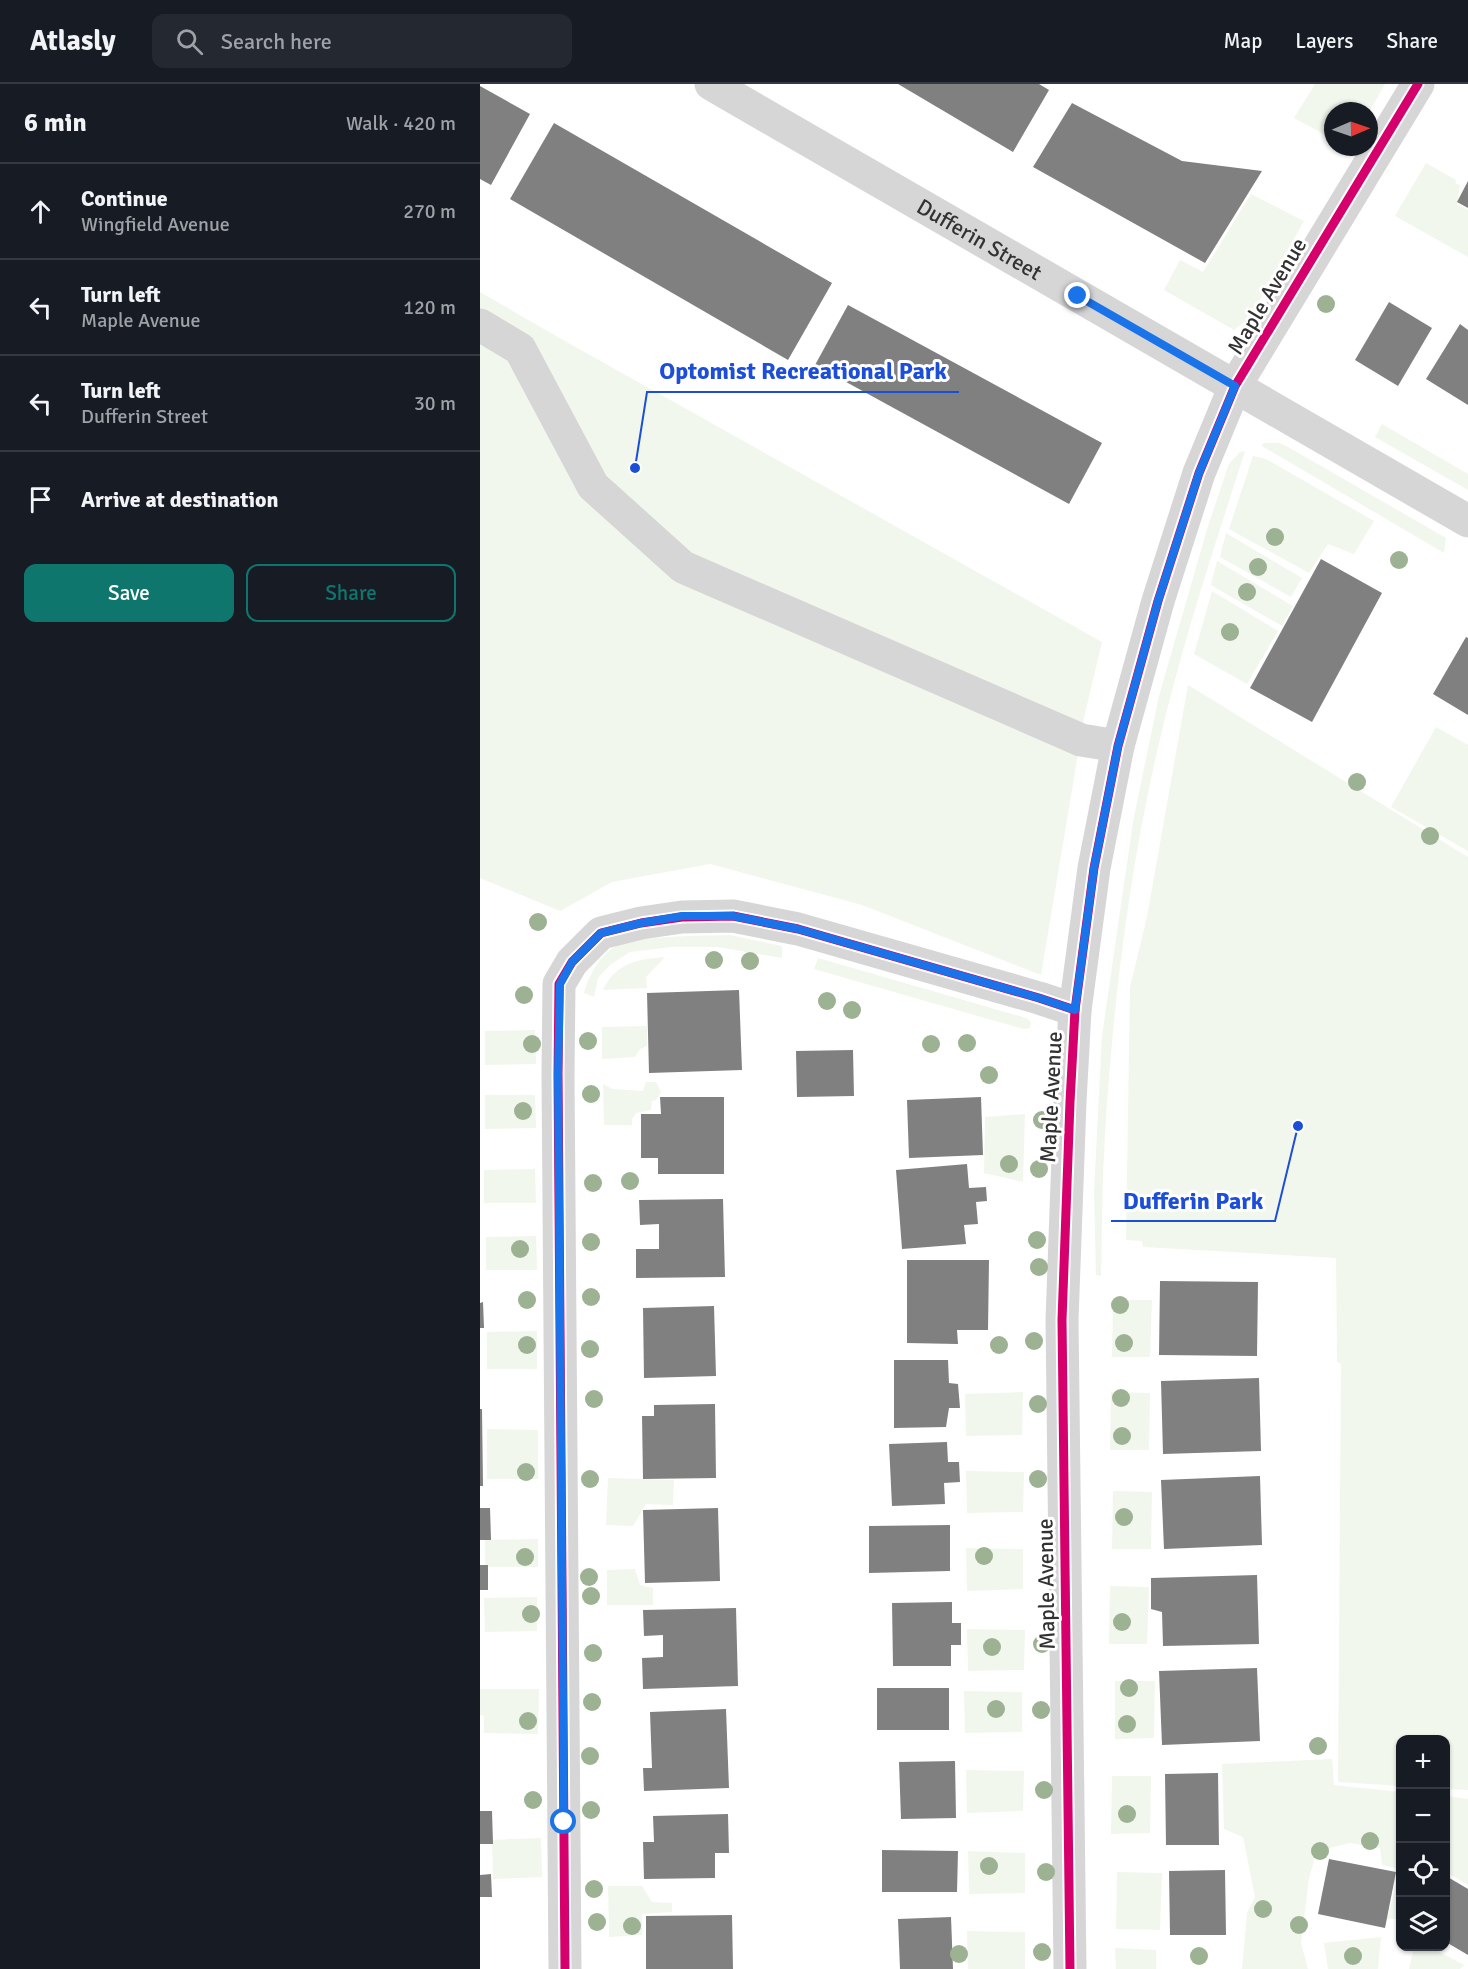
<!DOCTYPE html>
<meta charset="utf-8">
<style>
:root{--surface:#171b24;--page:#242831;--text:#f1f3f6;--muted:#9ea1a6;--line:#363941;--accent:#0f766e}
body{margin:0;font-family:Signika,sans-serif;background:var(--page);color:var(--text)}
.controls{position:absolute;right:18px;bottom:18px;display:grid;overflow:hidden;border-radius:12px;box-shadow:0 2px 4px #0004}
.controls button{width:54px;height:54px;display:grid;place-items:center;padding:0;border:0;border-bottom:2px solid var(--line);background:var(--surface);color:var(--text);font:30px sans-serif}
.compass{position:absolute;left:844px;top:18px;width:54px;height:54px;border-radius:50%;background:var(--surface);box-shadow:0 2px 4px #0004;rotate:88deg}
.stop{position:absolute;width:18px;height:18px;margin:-14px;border:4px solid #1a73e8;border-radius:50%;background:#fff}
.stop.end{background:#1a73e8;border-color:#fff;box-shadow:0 2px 6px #0008}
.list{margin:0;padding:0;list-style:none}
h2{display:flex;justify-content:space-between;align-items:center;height:78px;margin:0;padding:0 24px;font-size:26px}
h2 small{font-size:20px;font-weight:400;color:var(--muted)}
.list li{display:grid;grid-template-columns:39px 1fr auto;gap:18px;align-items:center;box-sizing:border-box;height:96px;padding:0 24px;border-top:2px solid var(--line)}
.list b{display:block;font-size:22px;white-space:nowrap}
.list p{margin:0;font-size:20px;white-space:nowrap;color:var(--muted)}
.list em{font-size:20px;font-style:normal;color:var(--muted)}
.actions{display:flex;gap:12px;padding:18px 24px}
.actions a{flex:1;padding:14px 0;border:2px solid var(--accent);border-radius:12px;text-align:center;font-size:21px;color:var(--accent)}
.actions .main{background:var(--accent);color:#fff}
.icon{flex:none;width:33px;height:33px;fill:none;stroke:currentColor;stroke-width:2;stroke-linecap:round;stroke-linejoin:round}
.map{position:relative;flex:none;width:988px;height:1885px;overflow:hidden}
header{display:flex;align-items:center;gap:36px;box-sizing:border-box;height:84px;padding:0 30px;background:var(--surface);border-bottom:2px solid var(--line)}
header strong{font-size:28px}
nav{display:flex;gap:33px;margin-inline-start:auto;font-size:21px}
.search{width:420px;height:54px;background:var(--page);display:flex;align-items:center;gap:15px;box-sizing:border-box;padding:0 21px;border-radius:12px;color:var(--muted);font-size:22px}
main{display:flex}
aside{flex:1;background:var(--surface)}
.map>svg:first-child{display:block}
.green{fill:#f1f7ed}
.building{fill:#808080}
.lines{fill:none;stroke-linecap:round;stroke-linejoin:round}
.minor{stroke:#d6d6d6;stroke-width:33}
.cycleway-casing{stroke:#fff;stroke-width:13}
.cycleway{stroke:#d6006c;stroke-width:9}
.tree{fill:#9cb293}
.route{stroke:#1a73e8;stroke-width:8}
.labels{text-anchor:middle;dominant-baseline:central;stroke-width:6;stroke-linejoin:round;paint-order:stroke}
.street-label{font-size:22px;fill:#323232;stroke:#fff}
.leader{fill:none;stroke:#1d4ed8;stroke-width:2}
.callout-dot{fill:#1d4ed8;stroke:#fff;stroke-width:2}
.callout-label{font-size:24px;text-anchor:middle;font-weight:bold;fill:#1d4ed8;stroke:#fff;stroke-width:6;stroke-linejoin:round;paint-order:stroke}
</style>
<header>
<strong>Atlasly</strong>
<div class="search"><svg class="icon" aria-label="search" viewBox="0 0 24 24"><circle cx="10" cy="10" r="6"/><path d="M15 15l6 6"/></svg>Search here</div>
<nav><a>Map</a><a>Layers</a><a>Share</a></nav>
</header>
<main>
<aside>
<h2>6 min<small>Walk · 420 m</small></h2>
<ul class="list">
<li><svg class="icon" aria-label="ahead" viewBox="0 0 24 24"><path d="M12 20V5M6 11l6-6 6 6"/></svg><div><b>Continue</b><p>Wingfield Avenue</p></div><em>270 m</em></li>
<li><svg class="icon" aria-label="left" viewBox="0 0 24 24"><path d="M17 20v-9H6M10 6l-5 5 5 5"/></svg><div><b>Turn left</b><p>Maple Avenue</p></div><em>120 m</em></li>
<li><svg class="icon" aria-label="left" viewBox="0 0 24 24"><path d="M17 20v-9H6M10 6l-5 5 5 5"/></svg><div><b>Turn left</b><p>Dufferin Street</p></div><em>30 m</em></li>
<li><svg class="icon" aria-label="arrive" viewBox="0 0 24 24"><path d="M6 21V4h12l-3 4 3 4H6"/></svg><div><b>Arrive at destination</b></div></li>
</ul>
<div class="actions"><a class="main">Save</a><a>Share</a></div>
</aside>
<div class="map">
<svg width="988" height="1885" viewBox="0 0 988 1885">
<rect width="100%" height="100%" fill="#fff"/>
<!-- green -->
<g class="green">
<polygon points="835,0 905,0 889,28 853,27 853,55 814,34"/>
<polygon points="946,79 976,96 975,99 980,101 977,120 988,126 988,173 915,132"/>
<polygon points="771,110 824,137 770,233 754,246 684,206 700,176 723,188"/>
<polygon points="0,208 76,252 622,558 604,634 561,891 382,821 230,780 132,798 80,827 0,794"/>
<polygon points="902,340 988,390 988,406 895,353"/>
<polygon points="783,359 799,359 808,363 966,454 964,469 782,362"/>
<path d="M 765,367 C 734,464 702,560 679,659 C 649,787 633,920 625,1051 C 622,1098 622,1145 621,1192 L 616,1191 L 614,1107 L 622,952 L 653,738 L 679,612 L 728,442 L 749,380 L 760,368 Z"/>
<polygon points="773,372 786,375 894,437 874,470 848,460 829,489 749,445"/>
<polygon points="746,449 822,494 811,513 740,473"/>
<polygon points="737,477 813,522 802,542 731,501"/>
<polygon points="732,507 798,547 767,600 714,570"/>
<polygon points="708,601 988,773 988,1706 966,1705 966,1656 920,1656 920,1702 858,1698 861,1280 857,1278 856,1174 663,1163 662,1157 646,1156 650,903 667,833"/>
<polygon points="956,643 988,661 988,767 911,723"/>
<path d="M 250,851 L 302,862 L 302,874 L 238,863 L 192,863 L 150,868 L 130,881 L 118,894 L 114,913 L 104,909 C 109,891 118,874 134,863 C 152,851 226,852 250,851 Z"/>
<path d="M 185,873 L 166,893 L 167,904 L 123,906 C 136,879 157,875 185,873 Z"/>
<polygon points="338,874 546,934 551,938 550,944 543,945 334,885"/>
<polygon points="167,942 167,962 160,965 155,973 122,975 122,943"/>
<polygon points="55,946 56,980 5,981 5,947"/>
<polygon points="166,998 176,998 181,1008 176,1016 172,1017 171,1026 156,1029 152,1035 152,1041 124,1041 123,1000 133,1005 163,1007"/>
<polygon points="5,1011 55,1011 56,1044 5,1045"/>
<polygon points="545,1030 543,1098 504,1089 505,1033"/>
<polygon points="55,1085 56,1119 4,1119 4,1086"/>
<polygon points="56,1152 57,1186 6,1186 6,1153"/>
<polygon points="633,1216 672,1216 670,1273 632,1273"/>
<polygon points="57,1247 57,1285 7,1285 7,1248"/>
<polygon points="543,1308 542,1351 486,1352 485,1310"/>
<polygon points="631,1308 670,1309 669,1366 630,1366"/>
<polygon points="7,1345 58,1346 58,1395 7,1395"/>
<polygon points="486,1387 544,1388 543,1428 487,1429"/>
<polygon points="128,1394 194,1396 193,1421 166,1420 153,1442 126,1441"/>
<polygon points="633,1407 672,1408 671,1465 632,1465"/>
<polygon points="58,1455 58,1483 5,1483 5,1456"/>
<polygon points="486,1464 543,1465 543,1505 487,1507"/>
<polygon points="155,1485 160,1501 173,1504 173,1521 127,1521 127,1486"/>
<polygon points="630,1502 669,1503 667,1560 629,1560"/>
<polygon points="57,1513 57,1547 5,1548 4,1514"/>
<polygon points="487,1545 545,1546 544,1586 488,1587"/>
<polygon points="635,1597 675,1597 674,1654 635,1655"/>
<polygon points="0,1605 59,1605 58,1650 4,1649 4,1632 0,1631"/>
<polygon points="484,1607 542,1608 542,1648 485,1649"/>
<polygon points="852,1675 854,1701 920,1708 920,1833 919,1835 907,1835 920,1785 902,1781 900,1764 870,1759 837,1767 829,1794 821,1859 828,1885 762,1885 767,1829 775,1813 763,1753 744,1745 742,1680"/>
<polygon points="486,1686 544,1687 543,1727 487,1729"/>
<polygon points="632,1692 671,1692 670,1749 631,1750"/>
<polygon points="966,1712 988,1715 988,1801 966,1788"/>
<polygon points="61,1754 62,1793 13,1795 12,1756"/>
<polygon points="488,1767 545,1769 545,1809 489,1810"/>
<polygon points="637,1788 682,1789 680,1846 636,1845"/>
<polygon points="128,1802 162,1802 172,1818 192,1819 192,1828 162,1830 162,1851 129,1853"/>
<polygon points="487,1847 545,1848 545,1885 488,1885"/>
<polygon points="901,1853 898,1885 848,1885 844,1859"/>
<polygon points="934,1863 950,1863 984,1881 980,1885 929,1885"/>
<polygon points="635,1864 676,1866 676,1885 636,1885"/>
</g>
<!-- building -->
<g class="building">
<polygon points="418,0 559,0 569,6 533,68"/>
<polygon points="0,2 50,30 11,101 0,95"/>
<polygon points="592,19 702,77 782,87 725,179 553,83"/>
<polygon points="74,39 352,199 308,276 30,115"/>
<polygon points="988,97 988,124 977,118"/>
<polygon points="909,218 952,244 918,302 875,276"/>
<polygon points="368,221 622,359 589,420 335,281"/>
<polygon points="980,240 988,246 988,321 946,295"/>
<polygon points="841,475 902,509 832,638 770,604"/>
<polygon points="986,553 988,554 988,631 953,610"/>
<polygon points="259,906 262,986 169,989 167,909"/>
<polygon points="373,966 374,1012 317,1013 316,967"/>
<polygon points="180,1013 244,1013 244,1090 178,1090 178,1074 161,1074 161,1030 181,1030"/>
<polygon points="501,1013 503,1071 429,1074 427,1016"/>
<polygon points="487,1080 489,1104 506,1103 507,1117 496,1118 498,1140 484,1141 486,1160 422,1165 416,1086"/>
<polygon points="243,1115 245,1193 156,1194 156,1165 179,1165 179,1140 160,1141 159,1116"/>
<polygon points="427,1176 509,1176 508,1246 477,1246 478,1260 427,1259"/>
<polygon points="680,1197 778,1198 777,1272 679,1271"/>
<polygon points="3,1218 4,1244 0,1244 0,1219"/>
<polygon points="234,1222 236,1292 164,1294 163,1224"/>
<polygon points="414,1276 468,1276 469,1299 478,1300 480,1324 469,1324 466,1343 414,1344"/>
<polygon points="779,1294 781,1367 683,1370 681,1297"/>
<polygon points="235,1320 236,1394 163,1395 162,1332 174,1332 174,1321"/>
<polygon points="0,1325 2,1325 3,1402 0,1402"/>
<polygon points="467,1358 468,1378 479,1378 480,1398 464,1399 465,1420 412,1422 409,1360"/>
<polygon points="780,1392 782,1461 684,1465 681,1396"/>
<polygon points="0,1424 10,1424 11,1456 0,1456"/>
<polygon points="238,1424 240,1497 165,1499 163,1426"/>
<polygon points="470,1441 470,1487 389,1489 389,1442"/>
<rect x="0" y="1481" width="8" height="25"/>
<polygon points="777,1491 779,1560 683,1562 682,1528 671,1525 671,1494"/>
<polygon points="472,1518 472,1539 481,1539 481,1561 471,1561 471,1582 413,1582 412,1519"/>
<polygon points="256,1524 258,1602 163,1605 162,1574 183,1573 183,1551 164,1552 163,1526"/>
<polygon points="777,1584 780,1657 682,1661 679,1587"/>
<rect x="397" y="1604" width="72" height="42"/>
<polygon points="246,1625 249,1704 164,1707 163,1684 172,1684 170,1628"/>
<polygon points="475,1677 476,1734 421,1735 419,1678"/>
<polygon points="738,1689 739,1761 686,1761 685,1690"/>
<polygon points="0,1727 12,1727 13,1760 0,1760"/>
<polygon points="248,1730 249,1769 235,1769 235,1794 164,1795 163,1758 174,1758 173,1732"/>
<polygon points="402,1766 478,1767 477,1808 402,1808"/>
<polygon points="849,1775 916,1788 905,1844 838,1830"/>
<polygon points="745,1786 746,1851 690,1851 689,1787"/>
<polygon points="11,1790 12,1813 0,1813 0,1791"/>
<polygon points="966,1792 988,1805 988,1871 966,1858"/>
<polygon points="252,1831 253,1885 166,1885 166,1832"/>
<polygon points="471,1833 473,1885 420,1885 418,1835"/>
</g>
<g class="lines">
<!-- minor -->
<g class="minor">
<path id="s1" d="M 231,0 L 988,437"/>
<polyline points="0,241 40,265 113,402 203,483 601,656 638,662"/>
<polyline points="85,1885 78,990 79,900 92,878 121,849 161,839 202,833 253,832 318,845 559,914 595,926"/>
<polyline points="590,1885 582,1236 590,1018 595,926 614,784 638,662 678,517 719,389 755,302 938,0"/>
</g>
<!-- cycleway casing -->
<g class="cycleway-casing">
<g id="cycleway">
<polyline points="85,1885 78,990 79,900 92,878 121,849 161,839 202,833 253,832 318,845 559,914 595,926"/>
<polyline points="590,1885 582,1236 590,1018 595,926 614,784 638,662 678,517 719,389 755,302 938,0"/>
</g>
</g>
<!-- cycleway -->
<use href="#cycleway" class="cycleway"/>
</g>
<!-- trees -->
<g class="tree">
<circle cx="846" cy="220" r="9"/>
<circle cx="795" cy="453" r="9"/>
<circle cx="919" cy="476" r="9"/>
<circle cx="778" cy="483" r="9"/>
<circle cx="767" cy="508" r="9"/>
<circle cx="750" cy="548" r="9"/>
<circle cx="877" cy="698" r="9"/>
<circle cx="950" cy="752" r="9"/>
<circle cx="58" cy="838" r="9"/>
<circle cx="234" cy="876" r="9"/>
<circle cx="270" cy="877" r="9"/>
<circle cx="44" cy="911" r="9"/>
<circle cx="347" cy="917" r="9"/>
<circle cx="372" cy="926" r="9"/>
<circle cx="108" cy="957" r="9"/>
<circle cx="487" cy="959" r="9"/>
<circle cx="52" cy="960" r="9"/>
<circle cx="451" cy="960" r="9"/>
<circle cx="509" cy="991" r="9"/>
<circle cx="111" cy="1010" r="9"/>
<circle cx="43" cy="1027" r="9"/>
<circle cx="562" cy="1036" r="9"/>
<circle cx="529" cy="1080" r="9"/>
<circle cx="559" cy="1085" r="9"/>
<circle cx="150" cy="1097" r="9"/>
<circle cx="113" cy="1099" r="9"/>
<circle cx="557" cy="1156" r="9"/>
<circle cx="111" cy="1158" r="9"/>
<circle cx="40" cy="1165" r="9"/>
<circle cx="559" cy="1183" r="9"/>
<circle cx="111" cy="1213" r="9"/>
<circle cx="47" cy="1216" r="9"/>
<circle cx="640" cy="1221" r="9"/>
<circle cx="554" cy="1257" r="9"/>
<circle cx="644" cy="1259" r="9"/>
<circle cx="47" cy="1261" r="9"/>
<circle cx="519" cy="1261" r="9"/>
<circle cx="110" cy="1265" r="9"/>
<circle cx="641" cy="1314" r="9"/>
<circle cx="114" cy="1315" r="9"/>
<circle cx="558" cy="1320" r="9"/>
<circle cx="642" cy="1352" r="9"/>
<circle cx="46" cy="1388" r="9"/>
<circle cx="110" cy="1395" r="9"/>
<circle cx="558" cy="1395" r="9"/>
<circle cx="644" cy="1433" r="9"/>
<circle cx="504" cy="1472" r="9"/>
<circle cx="45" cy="1473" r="9"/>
<circle cx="109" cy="1493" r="9"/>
<circle cx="111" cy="1512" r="9"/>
<circle cx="51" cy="1530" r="9"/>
<circle cx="642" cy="1538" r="9"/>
<circle cx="562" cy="1560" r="9"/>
<circle cx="512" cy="1563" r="9"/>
<circle cx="113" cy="1569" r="9"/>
<circle cx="649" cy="1604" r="9"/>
<circle cx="112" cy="1618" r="9"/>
<circle cx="516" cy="1625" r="9"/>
<circle cx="561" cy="1626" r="9"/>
<circle cx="48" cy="1637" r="9"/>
<circle cx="647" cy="1640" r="9"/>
<circle cx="838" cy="1662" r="9"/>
<circle cx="110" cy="1672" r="9"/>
<circle cx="564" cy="1706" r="9"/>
<circle cx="53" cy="1716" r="9"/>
<circle cx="111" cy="1726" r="9"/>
<circle cx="647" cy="1730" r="9"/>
<circle cx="890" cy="1757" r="9"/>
<circle cx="840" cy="1767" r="9"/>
<circle cx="509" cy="1782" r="9"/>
<circle cx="566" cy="1788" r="9"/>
<circle cx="114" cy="1805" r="9"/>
<circle cx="783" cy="1825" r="9"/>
<circle cx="117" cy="1838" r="9"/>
<circle cx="819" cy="1841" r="9"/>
<circle cx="152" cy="1842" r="9"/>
<circle cx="562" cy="1868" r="9"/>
<circle cx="479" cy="1870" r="9"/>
<circle cx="719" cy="1872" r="9"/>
<circle cx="873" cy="1872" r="9"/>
</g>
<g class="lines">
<!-- route -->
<polyline class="route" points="84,1738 78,990 80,900 92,878 121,849 161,839 202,832 253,832 318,845 559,914 595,926 614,784 638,662 678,517 719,389 755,302 598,212"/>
</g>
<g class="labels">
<!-- street labels -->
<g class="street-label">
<text stroke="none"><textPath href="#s1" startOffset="310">Dufferin Street</textPath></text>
<text transform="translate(787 212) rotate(-59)">Maple Avenue</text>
<text transform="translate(571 1013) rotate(-87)">Maple Avenue</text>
<text transform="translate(566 1500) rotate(-91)">Maple Avenue</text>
</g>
</g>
<!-- callouts -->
<path class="leader" d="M155 384L167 308H479M818 1042L795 1137H631"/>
<g class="callout-dot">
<circle cx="155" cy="384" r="6"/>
<circle cx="818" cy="1042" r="6"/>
</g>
<g class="callout-label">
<text x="323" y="295">Optomist Recreational Park</text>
<text x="713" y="1125">Dufferin Park</text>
</g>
</svg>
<div class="controls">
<button>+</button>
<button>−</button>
<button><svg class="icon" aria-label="locate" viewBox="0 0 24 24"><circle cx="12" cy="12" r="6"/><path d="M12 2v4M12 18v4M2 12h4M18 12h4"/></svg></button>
<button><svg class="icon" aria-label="layers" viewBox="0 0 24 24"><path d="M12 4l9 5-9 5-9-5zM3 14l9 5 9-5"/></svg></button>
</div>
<svg class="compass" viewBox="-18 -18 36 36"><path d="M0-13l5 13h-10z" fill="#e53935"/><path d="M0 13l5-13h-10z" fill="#9ea1a6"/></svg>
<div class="stop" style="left:84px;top:1738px"></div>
<div class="stop end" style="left:598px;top:212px"></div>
</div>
</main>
